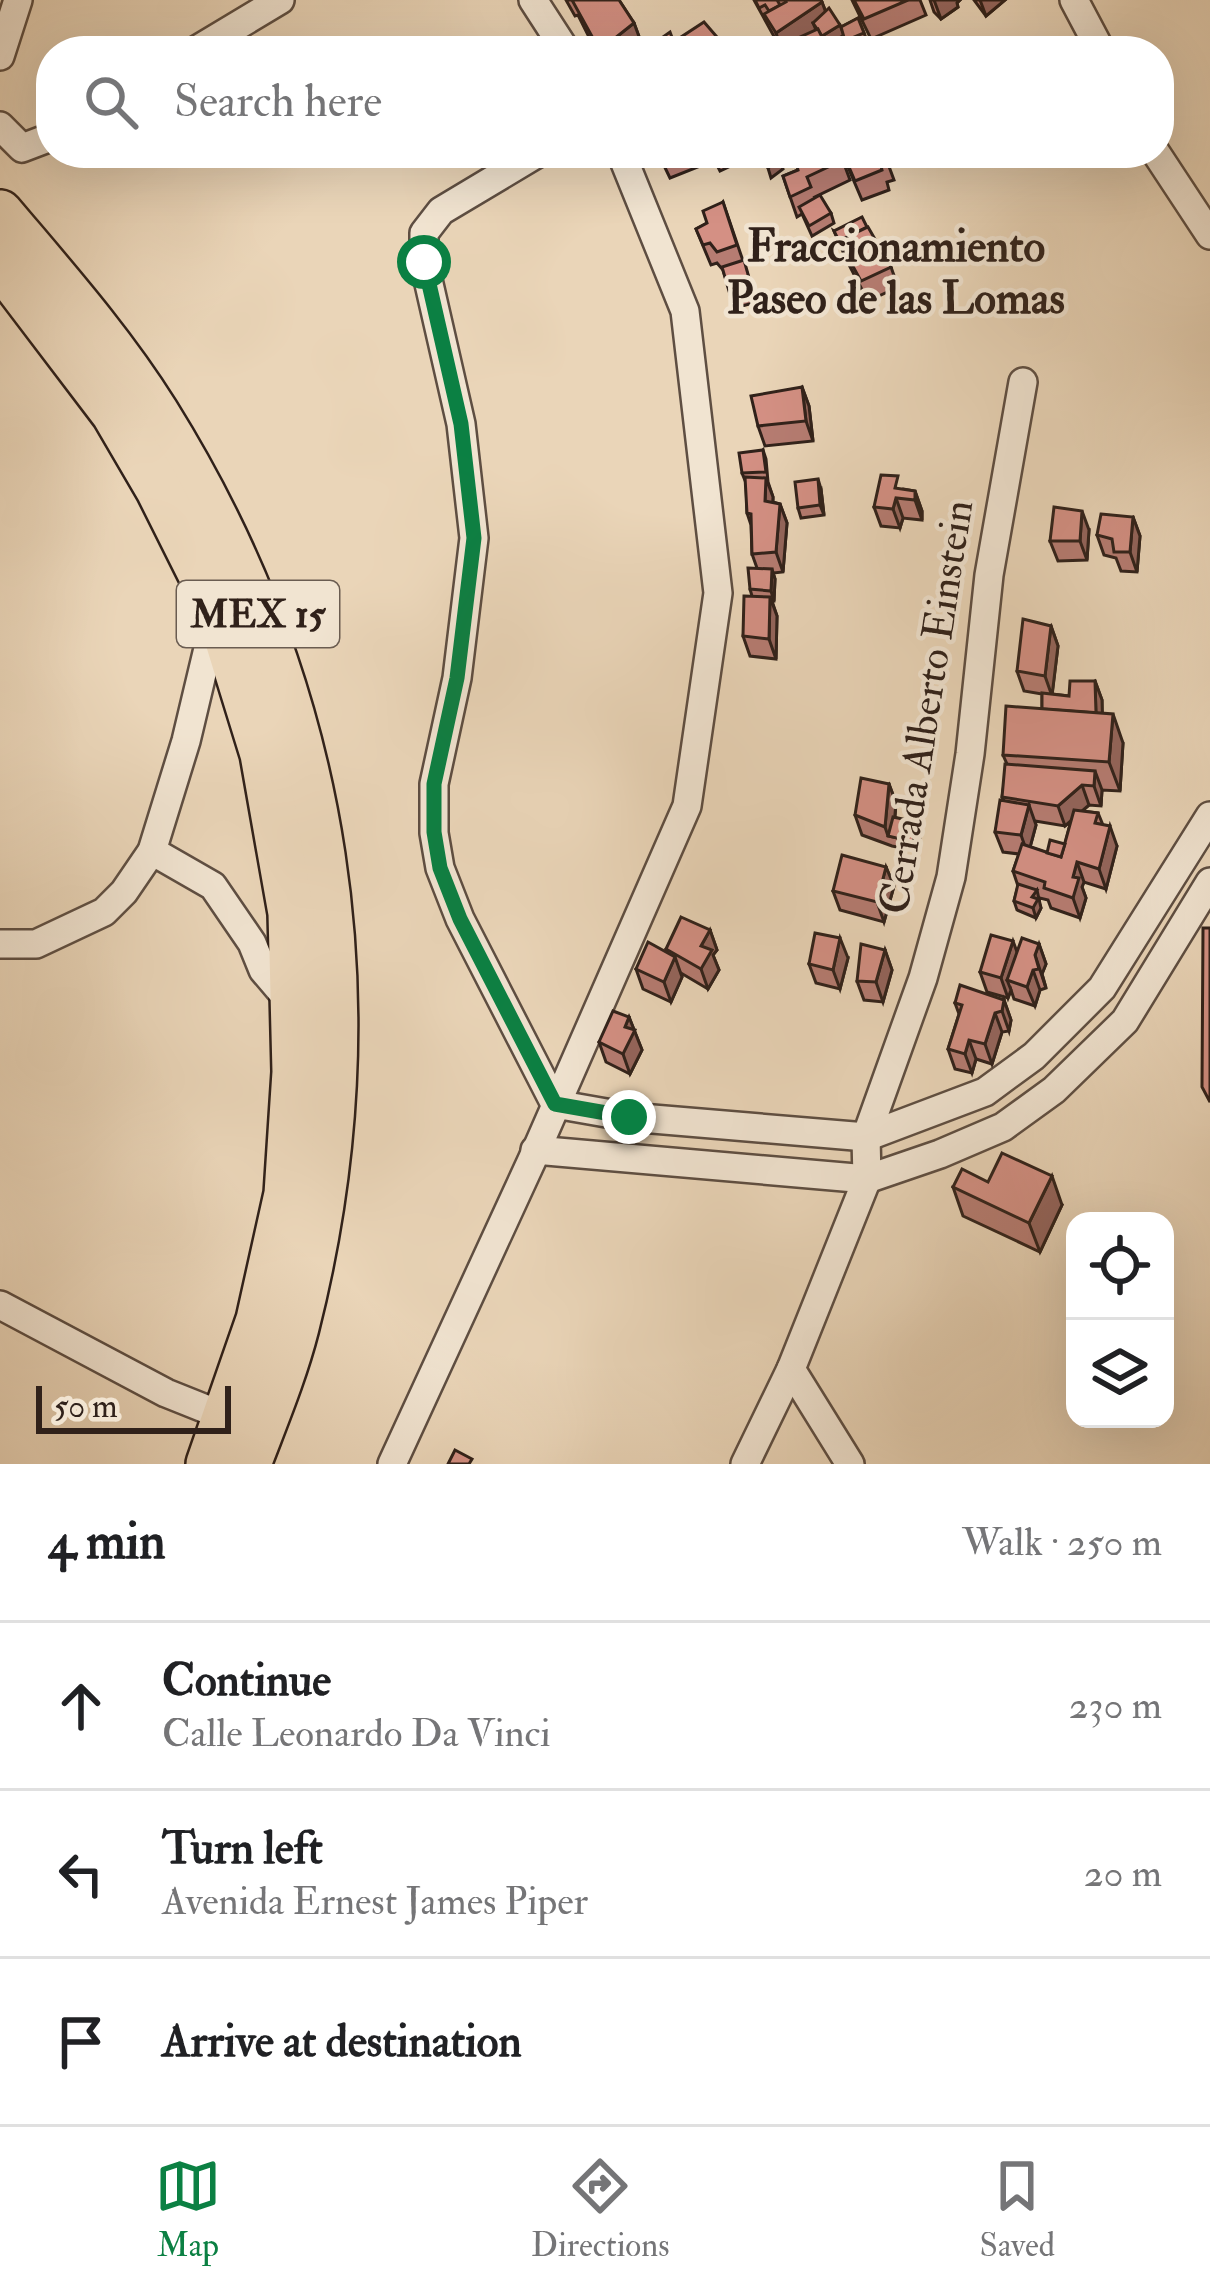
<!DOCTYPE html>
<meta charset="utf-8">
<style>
:root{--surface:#fff;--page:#f6f6f6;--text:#202124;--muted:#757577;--line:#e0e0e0;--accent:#0b8043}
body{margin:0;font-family:"IM FELL Double Pica",serif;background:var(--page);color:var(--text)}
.controls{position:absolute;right:36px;bottom:36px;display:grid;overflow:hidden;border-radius:24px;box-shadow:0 12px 48px #0002}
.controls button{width:108px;height:108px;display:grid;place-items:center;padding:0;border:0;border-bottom:3px solid var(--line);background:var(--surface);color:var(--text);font:60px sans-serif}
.scale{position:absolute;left:36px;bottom:30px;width:195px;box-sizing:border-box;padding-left:12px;border:6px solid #30211a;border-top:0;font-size:33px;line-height:42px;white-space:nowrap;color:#30211a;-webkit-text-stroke:9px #f1e4d1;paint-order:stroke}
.stop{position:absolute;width:36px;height:36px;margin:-27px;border:9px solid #0b8043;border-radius:50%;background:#fff}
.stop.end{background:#0b8043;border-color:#fff;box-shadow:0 3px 12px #0008}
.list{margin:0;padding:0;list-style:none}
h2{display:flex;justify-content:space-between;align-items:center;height:156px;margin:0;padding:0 48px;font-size:51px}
h2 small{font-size:39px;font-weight:400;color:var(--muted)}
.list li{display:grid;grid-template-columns:78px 1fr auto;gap:36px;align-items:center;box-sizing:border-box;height:168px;padding:0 48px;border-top:3px solid var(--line)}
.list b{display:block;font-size:45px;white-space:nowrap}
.list p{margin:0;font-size:39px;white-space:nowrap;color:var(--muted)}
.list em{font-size:39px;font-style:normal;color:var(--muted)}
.icon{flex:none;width:66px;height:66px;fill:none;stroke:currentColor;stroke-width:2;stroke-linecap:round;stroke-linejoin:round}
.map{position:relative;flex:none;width:1210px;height:1464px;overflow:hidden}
.search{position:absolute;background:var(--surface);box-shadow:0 12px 48px #0002;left:36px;right:36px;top:36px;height:132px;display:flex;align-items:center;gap:30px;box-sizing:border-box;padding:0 42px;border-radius:48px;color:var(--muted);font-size:45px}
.sheet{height:660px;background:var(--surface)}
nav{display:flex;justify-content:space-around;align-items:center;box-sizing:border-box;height:168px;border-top:3px solid var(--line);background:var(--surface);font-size:33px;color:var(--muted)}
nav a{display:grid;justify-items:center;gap:6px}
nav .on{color:var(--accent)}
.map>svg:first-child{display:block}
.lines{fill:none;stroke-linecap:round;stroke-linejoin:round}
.minor-casing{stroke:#5e4e42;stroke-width:32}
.primary-casing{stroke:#30211a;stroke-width:50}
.minor{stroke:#f1e4d1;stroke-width:27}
.primary{stroke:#ead5b8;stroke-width:45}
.wall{fill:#b67c72;stroke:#30211a;stroke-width:3;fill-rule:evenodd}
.shaded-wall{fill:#94655c;stroke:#30211a;stroke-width:3}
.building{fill:#d49084;stroke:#30211a;stroke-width:3}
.route{stroke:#0b8043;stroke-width:15}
.labels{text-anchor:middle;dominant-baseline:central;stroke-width:9;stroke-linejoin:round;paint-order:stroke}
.shield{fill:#f1e4d1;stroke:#6a5c51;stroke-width:3}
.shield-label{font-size:39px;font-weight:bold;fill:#30211a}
.street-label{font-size:42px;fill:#30211a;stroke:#f1e4d1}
.neighbourhood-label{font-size:45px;font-weight:bold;fill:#30211a;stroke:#f1e4d1}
</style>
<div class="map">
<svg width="1210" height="1464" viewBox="0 0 1210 1464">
<rect width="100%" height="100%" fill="#ead5b8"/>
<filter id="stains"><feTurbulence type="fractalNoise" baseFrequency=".00167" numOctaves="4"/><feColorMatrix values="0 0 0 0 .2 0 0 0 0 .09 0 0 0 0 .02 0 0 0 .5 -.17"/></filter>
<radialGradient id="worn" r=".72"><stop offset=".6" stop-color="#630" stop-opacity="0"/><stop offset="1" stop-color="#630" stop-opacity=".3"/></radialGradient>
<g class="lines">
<!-- minor casing -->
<g class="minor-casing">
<g id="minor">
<polyline points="533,0 566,51"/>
<polyline points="1074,0 1101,51"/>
<polyline points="195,51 280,0"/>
<polyline points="0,56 18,0"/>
<polyline points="0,126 22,148 51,137"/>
<polyline points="538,153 441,211 424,233 424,262 461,424 474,538 457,678 434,784 434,833 440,868 460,919 555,1104"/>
<polyline points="1156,153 1210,235"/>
<polyline points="152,851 213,886 252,943 263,970 292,1004"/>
<polyline points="0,944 36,944 104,912 124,892 152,851 186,741 216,615"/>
<polyline points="555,1104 629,1117 866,1137 985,1092 1034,1056 1102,988 1210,816"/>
<polyline points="535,1150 867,1179 940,1154 1003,1127 1054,1090 1125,1021 1210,882"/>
<polyline points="0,1305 166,1393 226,1417"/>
<polyline points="791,1369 850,1464"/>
<polyline points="392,1464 532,1160 687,806 718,593 685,311 621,153"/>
<polyline points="745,1464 791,1369 867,1179 866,1137 923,978 951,877 970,754 989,575 1023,382"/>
</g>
</g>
<!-- primary casing -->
<g class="primary-casing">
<g id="primary">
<path d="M 0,213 C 54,277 111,341 156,413 C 331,693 377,1008 296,1327 C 284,1374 265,1419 248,1464"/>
<polyline points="0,263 114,413 159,490 218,608 263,754 291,913 295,1072 287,1194 259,1320 209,1464"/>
</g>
</g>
<!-- minor -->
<use href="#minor" class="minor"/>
<!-- primary -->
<use href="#primary" class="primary"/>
</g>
<!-- wall -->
<g class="wall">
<polygon points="566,0 619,0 634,23 641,42 630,51 596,51 578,15 575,16"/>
<path d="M 754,0 L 821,0 L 826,12 L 841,27 L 858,18 L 868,43 L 849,51 L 803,51 L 799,41 L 782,51 ZM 843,35 L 848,50 L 827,47 L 827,46 Z"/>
<polygon points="852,0 920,0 926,15 871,39"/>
<polygon points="930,0 960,0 957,3 958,7 941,19 934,12"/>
<polygon points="974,0 1005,0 986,16"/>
<polygon points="658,153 699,153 703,165 670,178"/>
<polygon points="711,153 732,155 735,164 720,171"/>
<polygon points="840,153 850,180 815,197 831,213 834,223 812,236 802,214 797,217 783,176 798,170 816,156"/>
<polygon points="842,153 884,153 894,180 887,182 889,190 862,200"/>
<polygon points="723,202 757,302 735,308 723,270 717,263 711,265 696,229 707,223"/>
<polygon points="834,231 891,267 898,287 868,301 847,261"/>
<polygon points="802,387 809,406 813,441 765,446 758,426"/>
<polygon points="763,450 766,459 768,482 773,497 773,502 780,504 787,523 783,572 773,573 775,579 774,601 772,601 777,616 776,659 750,656 743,636 752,596 750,589 757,568 752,554 751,525 747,513 746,483 742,473"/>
<polygon points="821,489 824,515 801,518 798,508"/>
<polygon points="903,489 915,491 922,511 922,520 903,518 900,528 881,526 874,507"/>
<polygon points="1133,517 1140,536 1137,572 1121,571 1116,558 1104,555 1097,535"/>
<polygon points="1089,530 1087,560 1058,561 1050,541"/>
<path d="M 1051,626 L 1058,646 L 1052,694 L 1069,696 L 1095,681 L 1102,700 L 1102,713 L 1123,743 L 1120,791 L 1102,790 L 1101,806 L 1089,805 L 1082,811 L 1098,813 L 1103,825 L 1117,846 L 1106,889 L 1084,882 L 1082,887 L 1086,898 L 1080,918 L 1051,908 L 1048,900 L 1040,898 L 1039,902 L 1041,908 L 1036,918 L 1017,910 L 1014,901 L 1018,886 L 1013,871 L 1019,854 L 1003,852 L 995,832 L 1004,801 L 1002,797 L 1007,764 L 1003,755 L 1042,709 L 1042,694 L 1024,691 L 1017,671 ZM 1035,821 L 1065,826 L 1071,821 L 1065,844 L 1047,853 L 1030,847 L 1036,825 Z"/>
<polygon points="889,784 896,803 895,817 921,832 917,851 892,846 862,835 855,815"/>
<polygon points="886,867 894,886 884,922 840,910 833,891"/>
<polygon points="710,930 717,950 713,955 719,970 708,989 681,973 682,977 671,1002 643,989 636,969 667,953 666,949"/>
<polygon points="1039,944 1046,964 1042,974 1046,988 1040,990 1035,1006 1014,999 1011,990 1008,998 987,992 980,972 1017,952"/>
<polygon points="885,950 892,970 883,1002 864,1000 857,981"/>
<polygon points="848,958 840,989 816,983 809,964"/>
<polygon points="1004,1000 1011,1020 1009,1031 1002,1032 992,1064 976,1059 972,1073 955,1069 948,1049 959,1014 955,1003"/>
<polygon points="629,1017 642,1050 630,1074 606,1062 599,1042"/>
<polygon points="988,1182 1062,1205 1040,1252 963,1216 953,1187"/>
</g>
<!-- shaded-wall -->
<g class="shaded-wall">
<polygon points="934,0 960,0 957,3 958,7 941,19"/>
<polygon points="980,0 1005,0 986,16"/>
<polygon points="822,2 829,21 813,23 816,30 782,51 776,33"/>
<polygon points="634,23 641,42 630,51 613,51 610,42"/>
<polygon points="840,25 844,35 826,46 822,36"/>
<polygon points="779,159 783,169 771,178 768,168"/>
<polygon points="802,387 809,406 813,441 806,421"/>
<polygon points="766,478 773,497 772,520 765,501"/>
<polygon points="818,479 821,489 824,515 820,505"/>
<polygon points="915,491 922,511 922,520 915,500"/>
<polygon points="896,498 903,518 900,528 893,509"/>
<polygon points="780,504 787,523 783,572 776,552"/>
<polygon points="1082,511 1089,530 1087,560 1080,541"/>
<polygon points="1133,517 1140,536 1137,572 1130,552"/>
<polygon points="772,569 775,579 774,601 771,591"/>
<polygon points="770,597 777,616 776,659 769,639"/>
<polygon points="1051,626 1058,646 1052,696 1045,676"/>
<polygon points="1095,681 1102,700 1103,737 1096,718"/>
<polygon points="1113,714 1123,743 1120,791 1109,762"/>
<polygon points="1095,771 1102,790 1101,806 1094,786"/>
<polygon points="889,784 896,803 893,837 888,836 885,827"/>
<polygon points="1082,785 1089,805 1065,826 1058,806"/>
<polygon points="1029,805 1036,825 1028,855 1021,835"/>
<polygon points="917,822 921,832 917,851 913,842"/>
<polygon points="1110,826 1117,846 1106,889 1099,869"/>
<polygon points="1077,862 1084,882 1082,887 1086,898 1080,918 1073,898 1073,877"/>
<polygon points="886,867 894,886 884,922 877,902"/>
<polygon points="1037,890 1041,908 1036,918 1033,908 1032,897"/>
<polygon points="710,930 717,950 713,955 719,970 708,989 701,969 701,946"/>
<polygon points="840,938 848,958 840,989 833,970"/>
<polygon points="1013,941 1020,960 1007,980 1011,990 1008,998 1001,978"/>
<polygon points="1039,944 1046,964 1042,974 1046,988 1035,955"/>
<polygon points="885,950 892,970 883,1002 876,982"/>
<polygon points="675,957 682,977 671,1002 664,982"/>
<polygon points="1033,970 1040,990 1035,1006 1027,987"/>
<polygon points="1004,1000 1011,1020 1009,1031 1002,1011"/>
<polygon points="995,1013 1002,1032 992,1064 985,1044"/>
<polygon points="629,1017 642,1050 630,1074 623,1054 625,1027"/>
<polygon points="969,1040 976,1059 972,1073 965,1054"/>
<polygon points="1052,1176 1062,1205 1040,1252 1029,1223"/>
</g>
<!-- building -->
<g class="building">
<polygon points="572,0 619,0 634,23 610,42 612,49 600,51"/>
<polygon points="755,0 777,0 780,5 769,11 765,5 759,8"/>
<polygon points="785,0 821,0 822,2 776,33 764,14 786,2"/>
<polygon points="854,0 908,0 864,19"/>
<polygon points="829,8 840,25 822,36 813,23"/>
<polygon points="858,18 864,33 845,41 841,27"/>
<polygon points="704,22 729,51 682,51 675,41"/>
<polygon points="818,29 827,47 844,42 849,51 804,51 798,38"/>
<polygon points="670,32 677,51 656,51 653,44"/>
<polygon points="712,153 730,153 732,155 716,161"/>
<polygon points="760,153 776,153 779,159 768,168"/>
<polygon points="801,153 815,153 816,156 823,153 840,153 843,160 807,177 811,187 790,197 783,176 798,170 796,162 803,159"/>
<polygon points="843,153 884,153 887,161 880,162 882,170 855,181"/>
<polygon points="820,195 831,213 809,226 799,207"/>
<polygon points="723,202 737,245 717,252 710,243 703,245 696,229 707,223 703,211"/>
<polygon points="862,217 867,227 839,241 840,243 834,231"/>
<polygon points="868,227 891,267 861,281 839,241"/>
<polygon points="744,260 753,292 731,298 722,267"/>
<polygon points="802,387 806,421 758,426 751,396"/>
<polygon points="763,450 766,472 742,473 739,453"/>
<polygon points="881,475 898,476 895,488 915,491 915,500 896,498 893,509 874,507"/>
<polygon points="745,477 766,478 765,501 780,504 776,552 752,554 751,514 747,513"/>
<polygon points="818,479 820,505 798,508 795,482"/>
<polygon points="1054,507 1082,511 1080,541 1050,541"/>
<polygon points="1101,514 1133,517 1130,552 1114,552 1112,539 1097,535"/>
<polygon points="748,568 772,569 771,591 750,589"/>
<polygon points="744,596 770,597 769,639 743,636"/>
<polygon points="1023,619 1051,626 1045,676 1017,671"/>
<polygon points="1070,681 1095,681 1096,713 1042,709 1042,693 1069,696"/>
<polygon points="1006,706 1113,714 1109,762 1003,755"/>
<polygon points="1005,764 1095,771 1094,786 1082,785 1058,806 1002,797"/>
<polygon points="861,778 889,784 885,827 855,815"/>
<polygon points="1000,800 1029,805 1021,835 995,832"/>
<polygon points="1074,810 1098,813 1095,823 1110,826 1099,869 1077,862 1073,877 1079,878 1073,898 1044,888 1045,882 1013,871 1022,844 1061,857"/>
<polygon points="893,817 917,822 913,842 888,836"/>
<polygon points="1050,840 1065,844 1061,857 1047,853"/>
<polygon points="842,855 886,867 877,902 833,891"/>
<polygon points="1018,884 1037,890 1032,897 1038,899 1033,908 1014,901"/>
<polygon points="681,917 710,930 701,946 712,950 701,969 666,949"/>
<polygon points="1203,928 1210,928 1210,1102 1202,1087"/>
<polygon points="815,933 840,938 833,970 809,964"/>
<polygon points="991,935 1013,941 1001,978 980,972"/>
<polygon points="1022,938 1039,944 1035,955 1039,969 1033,970 1027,987 1007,980"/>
<polygon points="648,942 675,957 664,982 636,969"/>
<polygon points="861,944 885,950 876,982 857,981"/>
<polygon points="960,985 1004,1000 1002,1011 995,1013 985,1044 969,1040 965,1054 948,1049 962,1005 955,1003"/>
<polygon points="613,1011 629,1017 625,1027 635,1030 623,1054 599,1042"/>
<polygon points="1002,1153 1052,1176 1029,1223 953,1187 962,1169 988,1182"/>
<polygon points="455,1450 472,1459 469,1464 448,1464"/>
</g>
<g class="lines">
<!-- route -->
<polyline class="route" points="424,262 461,424 474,538 457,678 434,784 434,832 440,868 460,919 555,1104 629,1117"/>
</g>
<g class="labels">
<!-- shield labels -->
<rect class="shield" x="177" y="581" width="162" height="66" rx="9"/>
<g class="shield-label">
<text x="258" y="614">MEX 15</text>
</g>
<!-- street labels -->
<g class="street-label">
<text transform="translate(927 707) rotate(-81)">Cerrada Alberto Einstein</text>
</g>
<!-- neighbourhood labels -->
<g class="neighbourhood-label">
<text x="896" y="247">Fraccionamiento<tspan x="896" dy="52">Paseo de las Lomas</tspan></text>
</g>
</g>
<rect width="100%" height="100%" filter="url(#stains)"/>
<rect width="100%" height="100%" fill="url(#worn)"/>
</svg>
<div class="controls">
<button><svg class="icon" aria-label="locate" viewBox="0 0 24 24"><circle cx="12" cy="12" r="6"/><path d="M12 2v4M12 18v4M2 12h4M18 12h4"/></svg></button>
<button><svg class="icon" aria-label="layers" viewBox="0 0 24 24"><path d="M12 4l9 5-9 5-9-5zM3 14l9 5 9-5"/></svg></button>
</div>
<div class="scale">50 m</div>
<div class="stop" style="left:424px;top:262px"></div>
<div class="stop end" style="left:629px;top:1117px"></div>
<div class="search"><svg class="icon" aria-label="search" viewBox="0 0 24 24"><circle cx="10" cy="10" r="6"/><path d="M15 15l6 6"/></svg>Search here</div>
</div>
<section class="sheet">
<h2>4 min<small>Walk · 250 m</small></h2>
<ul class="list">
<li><svg class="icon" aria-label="ahead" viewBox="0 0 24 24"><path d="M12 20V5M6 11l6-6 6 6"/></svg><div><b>Continue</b><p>Calle Leonardo Da Vinci</p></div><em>230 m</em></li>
<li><svg class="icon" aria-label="left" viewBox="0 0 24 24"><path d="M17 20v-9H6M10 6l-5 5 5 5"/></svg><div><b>Turn left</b><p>Avenida Ernest James Piper</p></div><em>20 m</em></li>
<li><svg class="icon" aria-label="arrive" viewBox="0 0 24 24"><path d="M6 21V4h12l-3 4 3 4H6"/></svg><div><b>Arrive at destination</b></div></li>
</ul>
</section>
<nav>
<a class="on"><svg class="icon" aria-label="map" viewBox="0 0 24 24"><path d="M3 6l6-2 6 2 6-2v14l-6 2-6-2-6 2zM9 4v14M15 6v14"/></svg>Map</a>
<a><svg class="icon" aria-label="directions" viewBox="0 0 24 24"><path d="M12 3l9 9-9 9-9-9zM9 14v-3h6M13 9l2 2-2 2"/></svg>Directions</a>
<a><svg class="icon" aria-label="saved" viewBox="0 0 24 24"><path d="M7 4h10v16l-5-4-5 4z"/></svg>Saved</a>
</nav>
